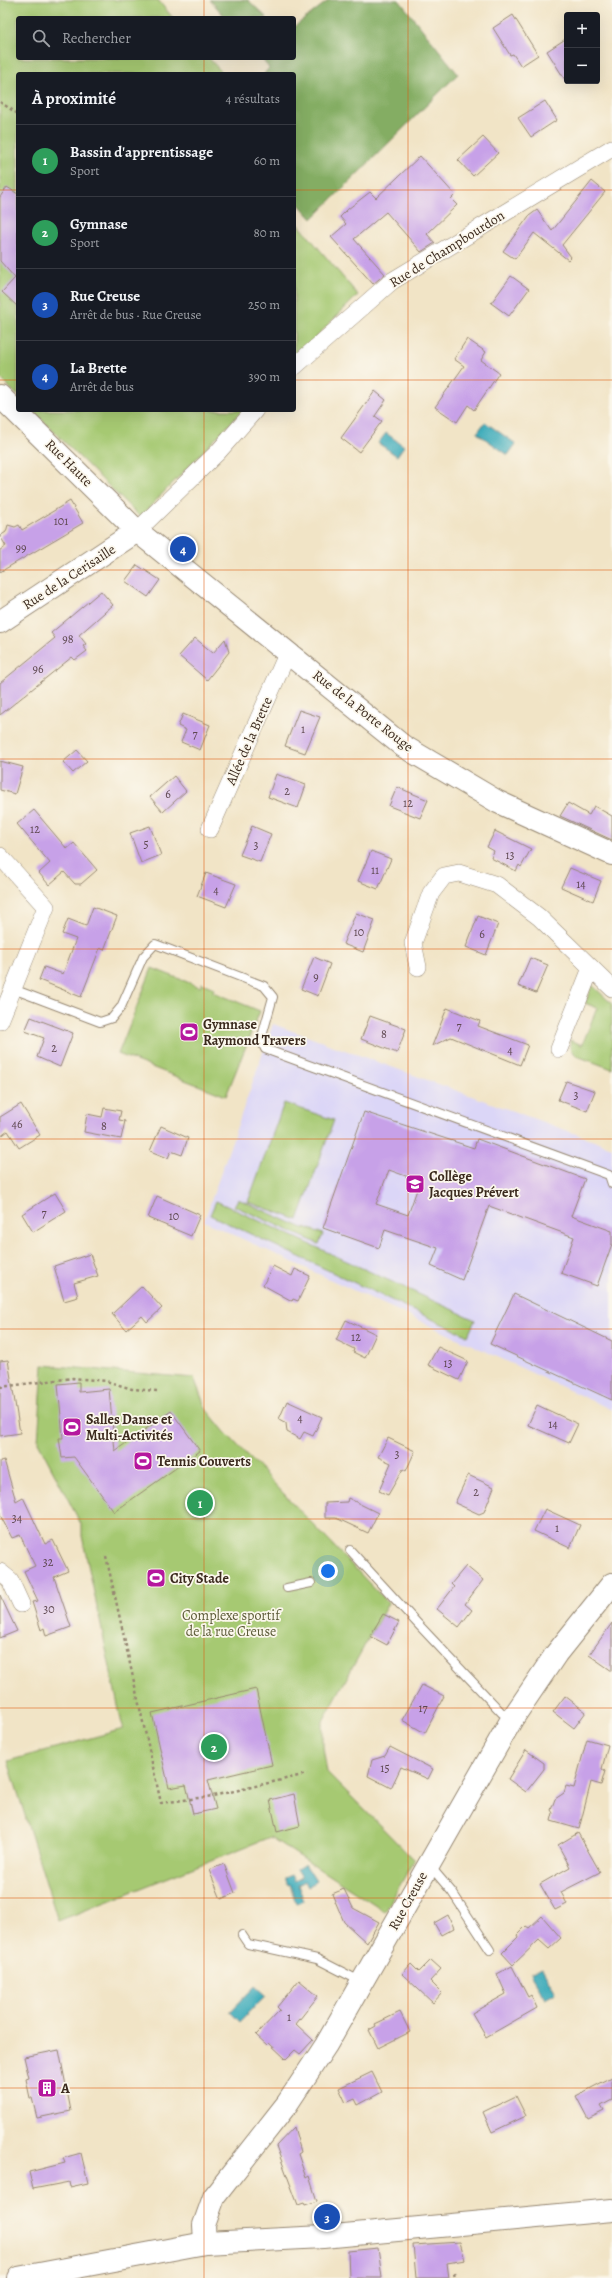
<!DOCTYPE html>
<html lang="fr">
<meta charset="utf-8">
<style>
:root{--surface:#171b24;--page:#20242c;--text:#f1f3f6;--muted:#9ea1a6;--line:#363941;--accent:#ea580c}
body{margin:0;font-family:Alegreya,serif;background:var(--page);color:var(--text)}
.controls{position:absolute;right:12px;top:12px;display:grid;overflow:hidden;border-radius:4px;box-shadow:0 4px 16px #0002}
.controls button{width:36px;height:36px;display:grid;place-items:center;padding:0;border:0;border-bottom:1px solid var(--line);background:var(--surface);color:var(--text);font:20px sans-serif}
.you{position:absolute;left:328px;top:1571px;width:14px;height:14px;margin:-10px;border:3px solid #fff;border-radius:50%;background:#1a73e8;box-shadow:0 0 0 6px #1a73e833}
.badge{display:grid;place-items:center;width:26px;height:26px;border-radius:50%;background:var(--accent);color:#fff;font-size:13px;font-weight:700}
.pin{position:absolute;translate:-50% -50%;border:2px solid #fff;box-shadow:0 1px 4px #0006}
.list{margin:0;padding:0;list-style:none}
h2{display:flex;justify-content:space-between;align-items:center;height:52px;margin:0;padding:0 16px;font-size:17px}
h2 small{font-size:13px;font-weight:400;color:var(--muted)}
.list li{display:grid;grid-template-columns:26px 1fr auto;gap:12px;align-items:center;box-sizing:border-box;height:72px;padding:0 16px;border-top:1px solid var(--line)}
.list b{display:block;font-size:15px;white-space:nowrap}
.list p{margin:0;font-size:13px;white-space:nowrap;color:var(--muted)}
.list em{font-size:13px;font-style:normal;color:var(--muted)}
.icon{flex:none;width:22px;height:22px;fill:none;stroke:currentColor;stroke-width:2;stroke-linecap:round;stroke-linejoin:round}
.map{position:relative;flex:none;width:612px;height:2278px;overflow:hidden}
.search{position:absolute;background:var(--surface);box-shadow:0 4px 16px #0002;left:16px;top:16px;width:280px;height:44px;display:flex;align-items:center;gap:10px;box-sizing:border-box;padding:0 14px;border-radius:4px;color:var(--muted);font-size:15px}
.panel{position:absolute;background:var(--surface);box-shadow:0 4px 16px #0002;left:16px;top:72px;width:280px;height:340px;border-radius:4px}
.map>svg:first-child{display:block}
.built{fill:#dbd6f7}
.green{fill:#a6c972;stroke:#707a48}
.forest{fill:#84ad64;stroke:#606c41}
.water{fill:#3baab9;stroke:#3b6a6c}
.building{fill:#c7a1e8;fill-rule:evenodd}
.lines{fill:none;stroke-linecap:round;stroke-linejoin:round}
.lane-casing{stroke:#968772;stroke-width:10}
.street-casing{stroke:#968772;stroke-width:18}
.secondary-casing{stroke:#968772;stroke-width:24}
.path{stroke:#968772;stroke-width:2.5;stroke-dasharray:3 3;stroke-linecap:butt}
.lane{stroke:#fff;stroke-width:8}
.street{stroke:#fff;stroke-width:17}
.secondary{stroke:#fff;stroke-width:22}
.grid{fill:none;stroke:#df570d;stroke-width:1;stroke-opacity:0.55}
.labels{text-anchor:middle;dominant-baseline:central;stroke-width:3.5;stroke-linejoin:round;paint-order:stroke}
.number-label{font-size:12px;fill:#5e4850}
.street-label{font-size:14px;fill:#3b2a1e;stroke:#fbf7ec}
.poi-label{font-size:14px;font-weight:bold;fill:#3b2a1e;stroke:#fbf7ec;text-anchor:start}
.park-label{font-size:14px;fill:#5b5a37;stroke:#fbf7ec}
</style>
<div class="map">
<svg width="612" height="2278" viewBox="0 0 612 2278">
<rect width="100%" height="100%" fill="#fbf7ec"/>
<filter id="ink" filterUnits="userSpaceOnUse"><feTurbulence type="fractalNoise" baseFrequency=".025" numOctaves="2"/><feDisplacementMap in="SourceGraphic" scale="8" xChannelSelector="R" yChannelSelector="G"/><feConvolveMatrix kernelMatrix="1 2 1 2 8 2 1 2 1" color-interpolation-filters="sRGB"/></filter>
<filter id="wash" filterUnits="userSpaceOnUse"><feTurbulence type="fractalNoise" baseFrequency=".012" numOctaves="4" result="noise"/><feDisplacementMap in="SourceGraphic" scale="16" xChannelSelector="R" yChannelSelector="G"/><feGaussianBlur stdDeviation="0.9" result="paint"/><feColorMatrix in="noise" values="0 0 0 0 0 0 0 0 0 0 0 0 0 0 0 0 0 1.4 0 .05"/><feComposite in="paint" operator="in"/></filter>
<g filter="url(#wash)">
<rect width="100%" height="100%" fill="#f1e4c6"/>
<!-- built -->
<polygon class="built" points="273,1024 612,1147 612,1410 204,1221"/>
<!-- green -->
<g class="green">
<polygon points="0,0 158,0 173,18 18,18 18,58 209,58 223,74 18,74 18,396 0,378"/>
<polygon points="294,219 358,295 294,359"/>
<polygon points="32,410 243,410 140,517"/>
<polygon points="152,968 200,987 202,983 214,988 213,992 260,1011 226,1096 118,1054"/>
<polygon points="592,985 612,1004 612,1069 577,1056 570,1049 570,1040 582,1045 597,1008 585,1003"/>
<polygon points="284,1103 334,1120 298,1220 248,1202"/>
<polygon points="238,1199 305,1229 305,1227 323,1234 319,1244 234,1206"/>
<polygon points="216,1201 475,1320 468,1336 210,1215"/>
<polygon points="43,1365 194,1378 206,1409 224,1431 388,1603 323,1721 323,1747 327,1772 414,1860 385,1912 270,1837 58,1921 8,1761 123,1729 82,1536 82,1526 38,1442"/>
</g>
<!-- forest -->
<g class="forest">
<polygon points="210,0 248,0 267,18 226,18"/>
<polygon points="329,0 399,0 458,74 312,219 294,199 294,74 264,74 269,68 261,58 294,58 294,27"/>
</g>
<!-- water -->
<g class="water">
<polygon points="485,422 516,444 508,455 477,433"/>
<polygon points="386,433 404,446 397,456 378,443"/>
<polygon points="305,1864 316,1881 308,1887 305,1881 298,1885 304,1901 296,1904 290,1884 288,1885 285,1878 292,1875 295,1881 302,1877 297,1869"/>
<polygon points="542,1968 556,1993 545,1999 530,1974"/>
<polygon points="255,1986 266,1996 240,2022 230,2012"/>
</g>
<g id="blocks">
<!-- building -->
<g class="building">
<polygon points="513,15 538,55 521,66 513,54 510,55 493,28"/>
<polygon points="567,38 567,83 547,51"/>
<polygon points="545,101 557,120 531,137 518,118"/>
<polygon points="483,137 498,153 473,176 458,160"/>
<polygon points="420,156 455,195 451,199 457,205 427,234 435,243 421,252 386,212 354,239 385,274 373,284 331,237 346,224 340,217 348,209 370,192 376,198"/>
<polygon points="592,181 605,192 562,245 571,257 568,260 534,233 515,259 503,251 529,216 537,210 552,231"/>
<polygon points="7,187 18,194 18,307 2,292 15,278 0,261 0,197"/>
<polygon points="511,276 529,289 509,316 491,303"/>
<polygon points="467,339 486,352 481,360 499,373 474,410 468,405 457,422 435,407 464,366 454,359"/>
<polygon points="375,391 386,400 375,416 382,421 359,452 341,438"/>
<polygon points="70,501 83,523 0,572 0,550 6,546 0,536 6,532 8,525 15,527 19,525 22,530"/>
<polygon points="137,565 160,580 148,597 125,581"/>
<polygon points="101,591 113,605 79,635 86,644 83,646 87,651 75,660 72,657 0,715 0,683 55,638 51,633"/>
<polygon points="195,638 213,653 225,639 229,652 207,680 179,656"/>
<polygon points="299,710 320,717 305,753 285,746"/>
<polygon points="183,714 210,725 200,750 181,742 186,730 178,726"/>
<polygon points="77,750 87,761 73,773 63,762"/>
<polygon points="0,761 23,767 15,794 0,790"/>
<polygon points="276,774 306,785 298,808 268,797"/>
<polygon points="174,776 186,791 163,812 150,797"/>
<polygon points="397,787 428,800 420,818 389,806"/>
<polygon points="568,803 589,815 594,806 612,816 612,840 560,816"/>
<polygon points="34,810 67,849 74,843 97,870 81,884 75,884 64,872 49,885 39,873 50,863 17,824"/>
<polygon points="150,826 161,855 141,863 130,833"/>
<polygon points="252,826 271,834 260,862 240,855"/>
<polygon points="495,831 531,849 521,867 519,865 516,871 491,858 494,851 487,847"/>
<polygon points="371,851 391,859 378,889 358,881"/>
<polygon points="570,868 601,881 593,901 561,887"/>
<polygon points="206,873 236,884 226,907 197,896"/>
<polygon points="93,907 117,916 104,950 100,948 81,997 39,980 44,967 63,974 76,939 62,934 68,919 86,926"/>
<polygon points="356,913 375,920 363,952 343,944"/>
<polygon points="478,916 498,924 486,955 466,947"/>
<polygon points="314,957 330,964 318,996 301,989"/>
<polygon points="530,958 548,965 536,993 518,986"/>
<polygon points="447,1008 480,1021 478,1026 528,1045 520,1065 451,1037 432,1046"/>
<polygon points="370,1016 406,1029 397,1053 361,1039"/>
<polygon points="31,1017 73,1033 60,1067 37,1057 44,1038 25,1031"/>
<polygon points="566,1081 595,1091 587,1111 558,1100"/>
<polygon points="21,1104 40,1135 19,1148 8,1131 0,1137 0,1117"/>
<polygon points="104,1108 121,1111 119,1120 125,1121 121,1139 84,1132 87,1114 102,1117"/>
<path d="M 364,1112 L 474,1148 L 477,1139 L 585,1179 L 571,1216 L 612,1231 L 612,1244 L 597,1286 L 561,1273 L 574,1237 L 489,1206 L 462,1280 L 431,1266 L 438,1248 L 385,1230 L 379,1248 L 323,1228 ZM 389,1170 L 420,1181 L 408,1215 L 376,1204 Z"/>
<polygon points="161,1126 188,1138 182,1155 171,1151 168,1158 150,1151"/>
<polygon points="55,1193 66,1211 33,1232 22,1214"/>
<polygon points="157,1196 200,1215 191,1236 148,1218"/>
<polygon points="90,1254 98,1276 74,1283 78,1297 64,1301 54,1266"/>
<polygon points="273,1266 292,1276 295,1269 310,1276 298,1301 293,1299 292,1301 263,1285"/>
<polygon points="142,1286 162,1308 147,1322 142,1316 126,1330 112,1314"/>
<polygon points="514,1294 612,1341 612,1400 490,1344"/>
<polygon points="346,1320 376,1334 365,1358 353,1352 354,1349 336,1340"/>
<polygon points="438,1347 468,1361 459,1380 428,1365"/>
<polygon points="8,1360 20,1433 0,1436 0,1361"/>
<polygon points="79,1382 79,1392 109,1389 115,1451 171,1411 200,1451 114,1512 74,1457 62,1458 59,1438 63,1438 58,1384"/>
<polygon points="287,1401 322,1417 313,1436 304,1432 300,1439 287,1432 286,1423 279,1419"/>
<polygon points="537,1405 578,1424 569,1443 528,1425"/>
<polygon points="388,1438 415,1451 406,1471 403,1469 388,1495 379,1491 391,1463 378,1457"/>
<polygon points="4,1460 16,1501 23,1497 45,1544 53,1540 68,1571 54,1577 71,1627 46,1636 44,1628 41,1630 32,1602 38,1601 24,1571 35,1566 20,1535 12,1538 0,1515 0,1461"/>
<polygon points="468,1475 494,1487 484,1512 479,1514 455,1503"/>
<polygon points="348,1498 378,1513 368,1533 336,1518 325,1518 325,1503 347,1502"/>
<polygon points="545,1509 580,1525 570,1548 534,1531"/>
<polygon points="466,1566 483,1580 465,1604 472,1610 459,1627 437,1609 454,1587 451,1584"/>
<polygon points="0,1595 17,1631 0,1638"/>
<polygon points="383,1614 399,1622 387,1645 370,1636"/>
<polygon points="612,1623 612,1671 589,1655"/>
<polygon points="422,1685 444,1696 425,1733 402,1720"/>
<polygon points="256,1689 272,1765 208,1780 216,1809 193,1814 186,1785 169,1788 152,1713"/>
<polygon points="565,1696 586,1712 574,1728 553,1712"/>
<polygon points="587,1739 608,1745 602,1769 605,1771 601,1785 591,1782 579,1829 551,1821 553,1813 551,1810 555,1799 564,1793 566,1786 574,1788"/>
<polygon points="390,1747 433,1769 428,1779 401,1767 391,1788 368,1776 372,1760 385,1756"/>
<polygon points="526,1750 544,1763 544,1769 526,1792 508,1779"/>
<polygon points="294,1794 300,1826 277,1832 270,1800"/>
<polygon points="578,1833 600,1872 561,1892 567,1904 555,1910 540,1884 570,1867 558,1845"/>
<polygon points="224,1864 235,1893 221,1899 209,1870"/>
<polygon points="344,1889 353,1908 379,1922 367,1943 344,1922 332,1894"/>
<polygon points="448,1915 454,1928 441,1935 434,1923"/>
<polygon points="542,1916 561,1938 549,1949 539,1940 513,1965 502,1953 518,1937 517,1935 526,1926 529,1928"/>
<polygon points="431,1960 441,1969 430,1981 442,1993 433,2003 402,1974 411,1964 419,1972"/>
<polygon points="512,1966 528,1997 531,1995 537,2008 486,2037 472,2013 506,1994 497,1974"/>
<polygon points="299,1980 318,1996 296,2024 313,2040 300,2054 295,2050 286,2059 269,2043 267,2045 256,2035 280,2010 277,2007"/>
<polygon points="400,2012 410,2032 378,2048 369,2030 376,2026 375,2024"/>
<polygon points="59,2050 71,2111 37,2118 32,2098 30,2098 26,2079 29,2078 24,2057"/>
<polygon points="372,2072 382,2092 358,2105 355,2099 346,2103 339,2088"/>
<polygon points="612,2077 612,2100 601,2106 604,2111 588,2119 576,2096"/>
<polygon points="516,2096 526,2116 492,2132 483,2112"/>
<polygon points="294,2127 301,2152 298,2154 306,2178 309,2176 317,2201 305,2205 304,2203 298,2205 276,2146"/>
<polygon points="81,2153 88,2183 70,2187 69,2182 33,2189 29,2172 65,2163 63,2158"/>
<polygon points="460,2242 465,2260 447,2263 449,2278 416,2278 413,2245"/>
<polygon points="378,2248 382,2278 349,2278 348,2251"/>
</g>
</g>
</g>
<g filter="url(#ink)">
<use href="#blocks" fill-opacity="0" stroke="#968772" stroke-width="1"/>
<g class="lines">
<!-- lane casing -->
<g class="lane-casing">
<g id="lane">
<polyline points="13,989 100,1022 112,1018 121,1007 143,957 155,944 264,986 273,997 261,1040 265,1049 609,1175 612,1184"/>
<polyline points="350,1550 417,1623 502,1713 511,1719"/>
<polyline points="287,1588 311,1583"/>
<polyline points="430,1866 452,1892 490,1950"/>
<polyline points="242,1935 248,1944 317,1959 360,1981"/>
</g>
</g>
<!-- street casing -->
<g class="street-casing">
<g id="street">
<polyline points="294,367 392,281 612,148"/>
<polyline points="137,531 218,452 255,410"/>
<polyline points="210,829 288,652"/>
<polyline points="0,856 46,907 0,1021"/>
<polyline points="418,967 413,943 431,893 444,876 459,873 497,885 539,917 612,988"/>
<polyline points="559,1049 591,968"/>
<polyline points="0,1572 10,1580 21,1604"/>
</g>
</g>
<!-- secondary casing -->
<g class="secondary-casing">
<g id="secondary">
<polyline points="0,396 137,531 403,746 498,802 612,854"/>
<polyline points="0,622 137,531"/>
<polyline points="205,2243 204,2225 214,2197 287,2104 326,2045 512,1719 556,1654 612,1584"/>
<polyline points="18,2278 205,2243 323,2237 612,2210"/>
</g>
</g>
<!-- path -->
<g class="path">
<polyline points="0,102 18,114"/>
<polyline points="0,1387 73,1378 106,1381 132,1389 158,1391"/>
<polyline points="106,1556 161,1803 213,1796 307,1774"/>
<polyline points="454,2273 455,2278"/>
</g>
<!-- lane -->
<use href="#lane" class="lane"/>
<!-- street -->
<use href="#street" class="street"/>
<!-- secondary -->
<use href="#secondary" class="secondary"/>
</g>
</g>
<!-- grid -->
<path class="grid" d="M 204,0 L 204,18M 408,0 L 408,2278M 204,58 L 204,74M 0,190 L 18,190M 294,190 L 612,190M 0,380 L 18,380M 294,380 L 612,380M 204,410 L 204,2278M 0,570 L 612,570M 0,759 L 612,759M 0,949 L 612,949M 0,1139 L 612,1139M 0,1329 L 612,1329M 0,1519 L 612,1519M 0,1708 L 612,1708M 0,1898 L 612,1898M 0,2088 L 612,2088"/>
<!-- icons -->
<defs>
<g id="stadium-square" transform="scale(1)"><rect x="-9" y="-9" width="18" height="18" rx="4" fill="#b5179e" stroke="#fbf7ec"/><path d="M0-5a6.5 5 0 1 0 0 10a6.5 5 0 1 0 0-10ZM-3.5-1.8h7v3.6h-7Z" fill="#fff"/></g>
<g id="school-square" transform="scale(1)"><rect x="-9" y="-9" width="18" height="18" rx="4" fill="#b5179e" stroke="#fbf7ec"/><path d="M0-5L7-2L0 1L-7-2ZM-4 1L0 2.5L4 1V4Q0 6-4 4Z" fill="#fff"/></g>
<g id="building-square" transform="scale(1)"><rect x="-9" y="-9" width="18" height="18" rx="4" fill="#b5179e" stroke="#fbf7ec"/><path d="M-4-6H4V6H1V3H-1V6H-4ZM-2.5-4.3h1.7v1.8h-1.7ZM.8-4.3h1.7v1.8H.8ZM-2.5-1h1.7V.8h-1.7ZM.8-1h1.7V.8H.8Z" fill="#fff"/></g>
</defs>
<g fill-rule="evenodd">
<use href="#stadium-square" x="189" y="1032"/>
<use href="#school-square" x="415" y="1184"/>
<use href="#stadium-square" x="72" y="1427"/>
<use href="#stadium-square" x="143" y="1461"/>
<use href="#stadium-square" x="156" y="1578"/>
<use href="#building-square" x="47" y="2088"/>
</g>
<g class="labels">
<!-- number labels -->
<g class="number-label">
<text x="61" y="521">101</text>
<text x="21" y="548">99</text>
<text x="68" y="639">98</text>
<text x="38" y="669">96</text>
<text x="303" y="729">1</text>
<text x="195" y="734">7</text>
<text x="287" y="791">2</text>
<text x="168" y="794">6</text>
<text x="408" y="803">12</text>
<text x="35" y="829">12</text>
<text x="146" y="844">5</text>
<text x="256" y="845">3</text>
<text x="510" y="855">13</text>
<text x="375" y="870">11</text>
<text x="581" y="884">14</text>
<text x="216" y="890">4</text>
<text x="359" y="932">10</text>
<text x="482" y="934">6</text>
<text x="316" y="977">9</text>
<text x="459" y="1026">7</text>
<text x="384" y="1034">8</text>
<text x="54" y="1048">2</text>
<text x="510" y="1050">4</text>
<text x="576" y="1095">3</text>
<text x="17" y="1124">46</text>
<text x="104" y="1126">8</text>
<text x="44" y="1213">7</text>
<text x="174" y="1216">10</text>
<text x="356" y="1337">12</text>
<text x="448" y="1363">13</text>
<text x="300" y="1418">4</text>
<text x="553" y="1424">14</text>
<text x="397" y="1454">3</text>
<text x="476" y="1492">2</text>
<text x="17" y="1518">34</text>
<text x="557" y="1528">1</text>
<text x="48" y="1562">32</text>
<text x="49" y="1609">30</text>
<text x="423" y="1708">17</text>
<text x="385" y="1768">15</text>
<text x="289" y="2017">1</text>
</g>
<!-- street labels -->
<g class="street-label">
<text transform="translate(447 249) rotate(-32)">Rue de Champbourdon</text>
<text transform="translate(69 463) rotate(45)">Rue Haute</text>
<text transform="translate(69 577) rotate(-33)">Rue de la Cerisaille</text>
<text transform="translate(363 711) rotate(38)">Rue de la Porte Rouge</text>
<text transform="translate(249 741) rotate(-66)">Allée de la Brette</text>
<text transform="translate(408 1901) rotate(-61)">Rue Creuse</text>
</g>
<!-- poi labels -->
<g class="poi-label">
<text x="203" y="1024">Gymnase<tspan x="203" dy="16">Raymond Travers</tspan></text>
<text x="429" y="1176">Collège<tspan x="429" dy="16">Jacques Prévert</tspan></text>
<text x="86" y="1419">Salles Danse et<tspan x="86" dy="16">Multi-Activités</tspan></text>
<text x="157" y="1461">Tennis Couverts</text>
<text x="170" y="1578">City Stade</text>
<text x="61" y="2088">A</text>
</g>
<!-- park labels -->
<g class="park-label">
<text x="231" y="1615">Complexe sportif<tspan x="231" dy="16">de la rue Creuse</tspan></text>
</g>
</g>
</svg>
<div class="controls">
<button>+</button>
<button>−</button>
</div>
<div class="you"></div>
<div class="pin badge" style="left:200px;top:1503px;background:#2e9e5b">1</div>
<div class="pin badge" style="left:214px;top:1747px;background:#2e9e5b">2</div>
<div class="pin badge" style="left:327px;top:2217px;background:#1a4fb4">3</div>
<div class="pin badge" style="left:183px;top:549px;background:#1a4fb4">4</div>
<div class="search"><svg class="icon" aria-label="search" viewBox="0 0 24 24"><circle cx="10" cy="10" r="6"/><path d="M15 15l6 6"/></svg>Rechercher</div>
<section class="panel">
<h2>À proximité<small>4 résultats</small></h2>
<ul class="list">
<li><span class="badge" style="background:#2e9e5b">1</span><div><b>Bassin d'apprentissage</b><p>Sport</p></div><em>60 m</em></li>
<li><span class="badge" style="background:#2e9e5b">2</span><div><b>Gymnase</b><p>Sport</p></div><em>80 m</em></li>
<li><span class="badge" style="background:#1a4fb4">3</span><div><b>Rue Creuse</b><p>Arrêt de bus · Rue Creuse</p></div><em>250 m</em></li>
<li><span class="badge" style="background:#1a4fb4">4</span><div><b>La Brette</b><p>Arrêt de bus</p></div><em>390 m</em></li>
</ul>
</section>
</div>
